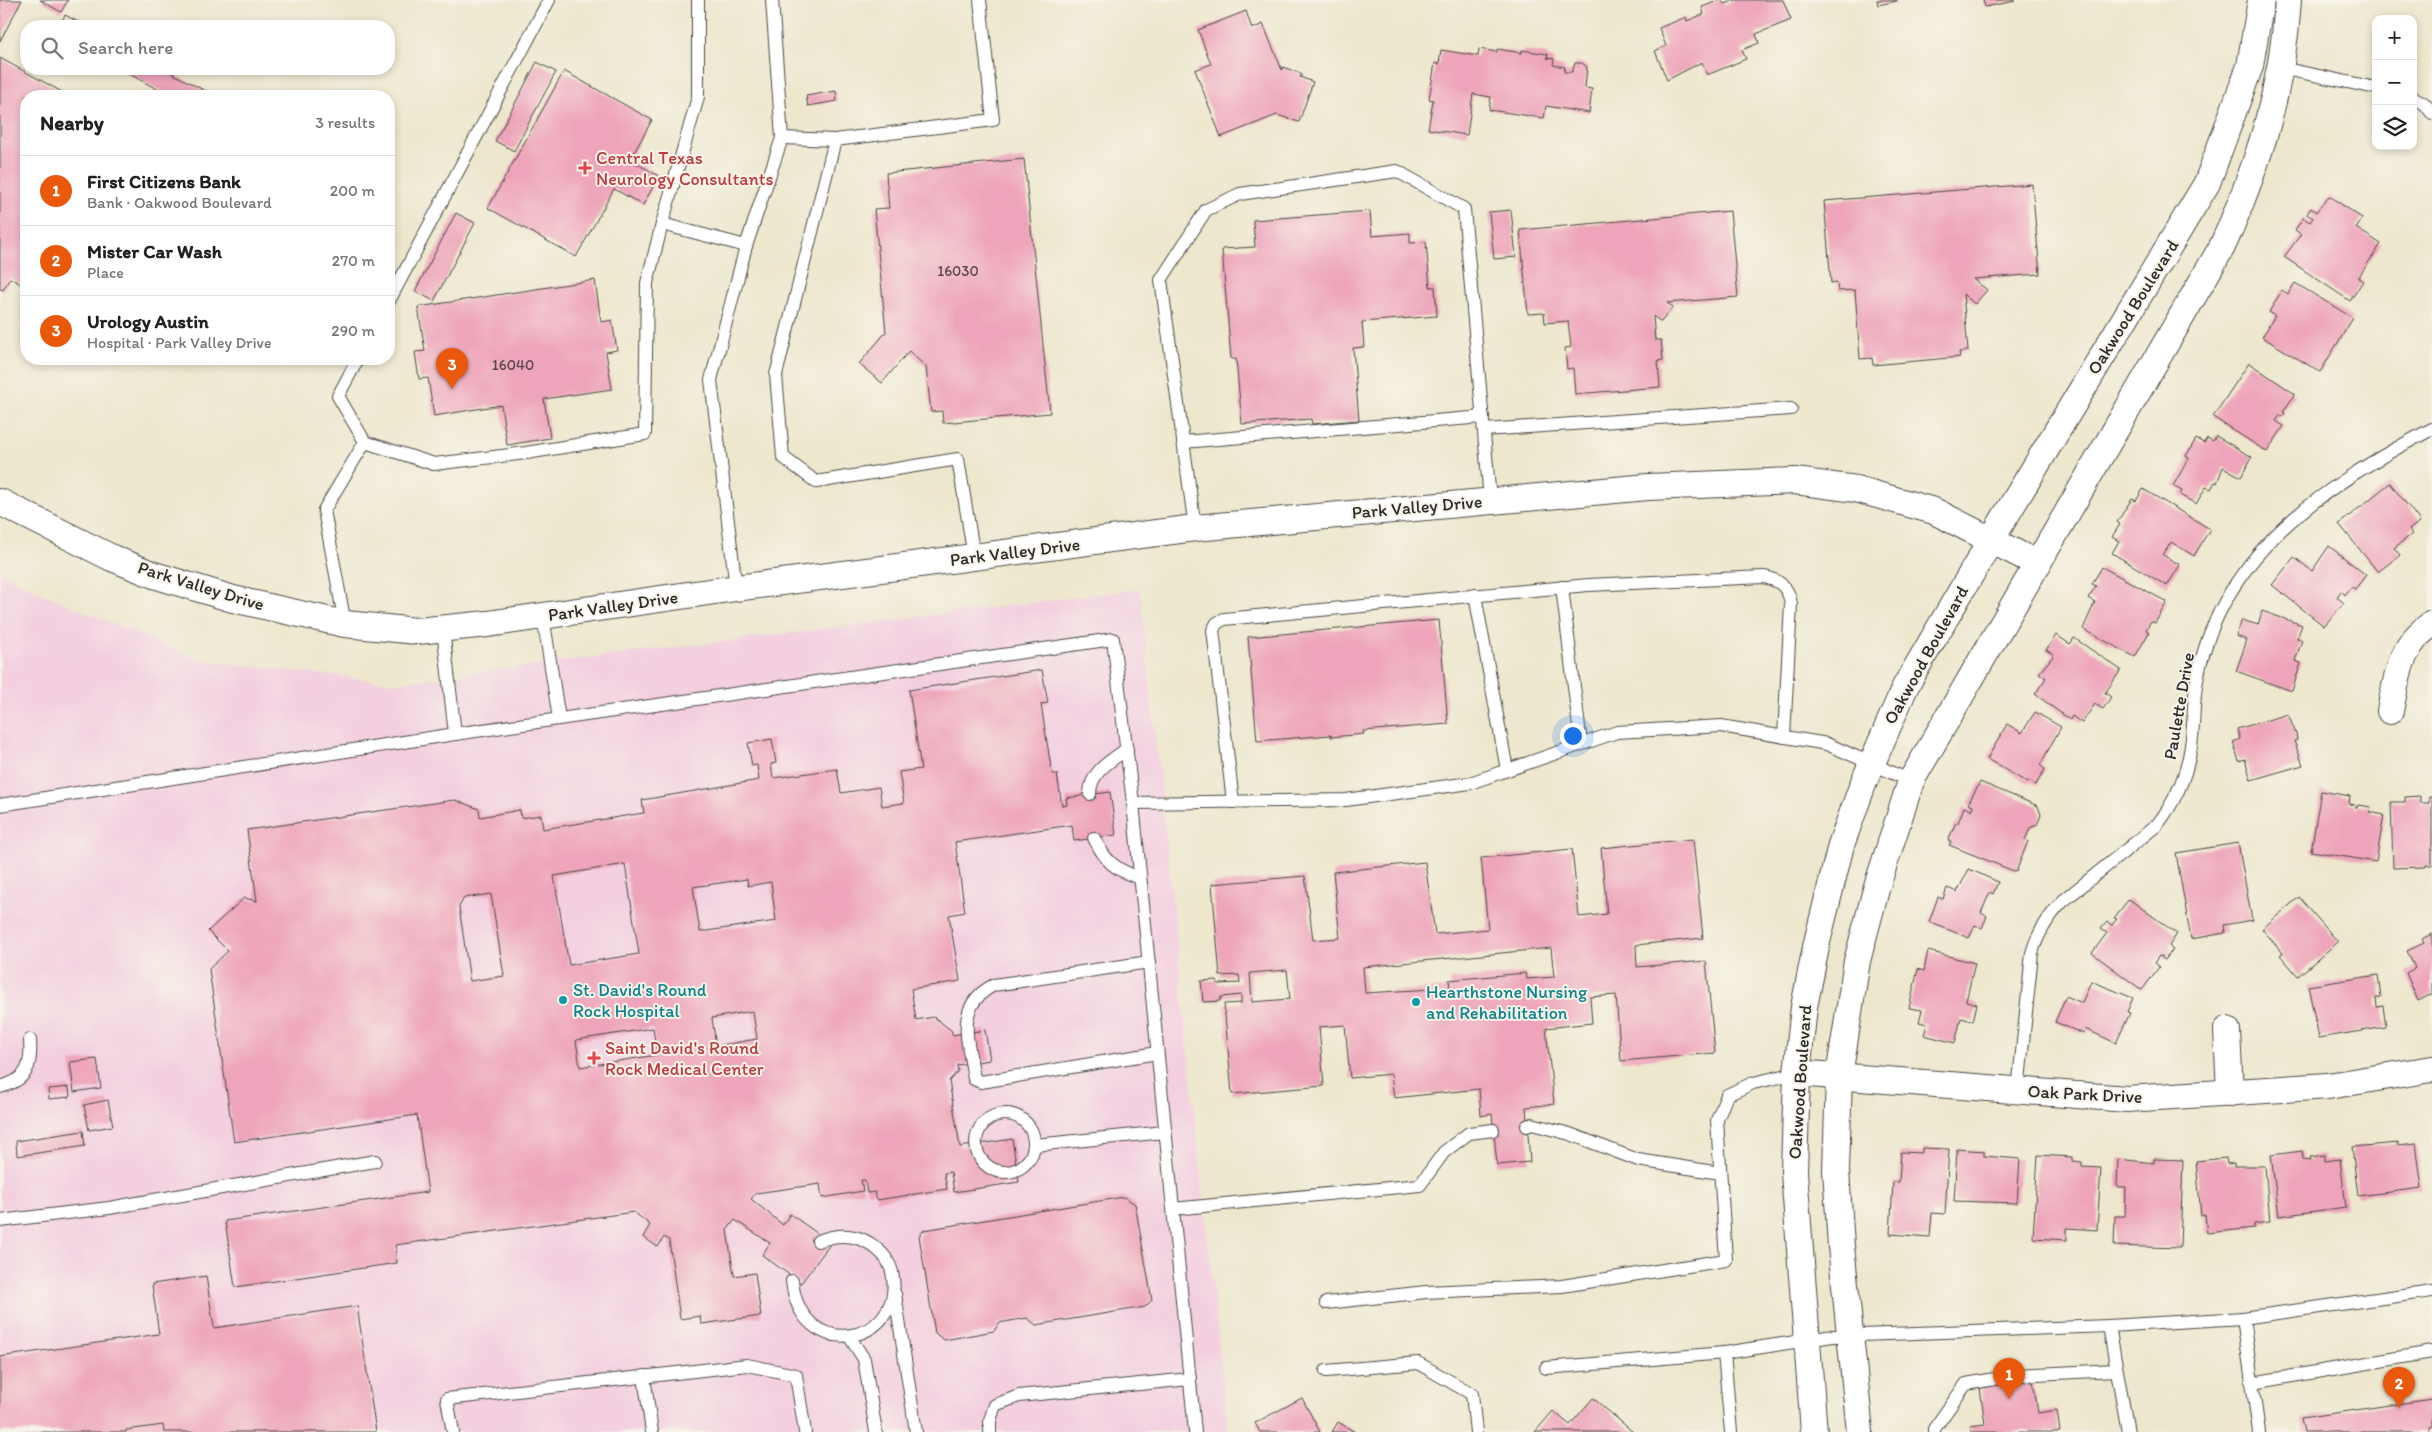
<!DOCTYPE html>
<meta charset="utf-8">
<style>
:root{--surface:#fff;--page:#f6f6f6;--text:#222;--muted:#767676;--line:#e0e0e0;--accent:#ea580c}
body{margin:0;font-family:Itim,sans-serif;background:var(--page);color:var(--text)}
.controls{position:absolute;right:15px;top:15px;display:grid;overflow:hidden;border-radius:10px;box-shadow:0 2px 8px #0003}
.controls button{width:45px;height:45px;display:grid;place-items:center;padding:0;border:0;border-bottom:1px solid var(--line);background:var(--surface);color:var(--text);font:25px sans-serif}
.you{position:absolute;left:1572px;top:735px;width:18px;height:18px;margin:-12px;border:4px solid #fff;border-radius:50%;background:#1a73e8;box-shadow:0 0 0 8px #1a73e833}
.badge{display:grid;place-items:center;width:32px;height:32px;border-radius:50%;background:var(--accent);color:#fff;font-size:16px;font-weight:700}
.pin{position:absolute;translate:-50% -41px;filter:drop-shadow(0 1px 2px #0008)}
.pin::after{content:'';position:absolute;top:26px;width:18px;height:15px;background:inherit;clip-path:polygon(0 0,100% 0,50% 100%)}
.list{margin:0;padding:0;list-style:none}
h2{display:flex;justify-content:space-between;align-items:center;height:65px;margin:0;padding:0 20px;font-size:21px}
h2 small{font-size:16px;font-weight:400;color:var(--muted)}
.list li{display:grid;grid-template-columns:32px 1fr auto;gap:15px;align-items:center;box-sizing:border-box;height:70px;padding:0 20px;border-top:1px solid var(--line)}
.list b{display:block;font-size:19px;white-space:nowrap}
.list p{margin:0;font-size:16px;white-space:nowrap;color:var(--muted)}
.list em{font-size:16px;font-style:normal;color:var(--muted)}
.icon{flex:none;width:28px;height:28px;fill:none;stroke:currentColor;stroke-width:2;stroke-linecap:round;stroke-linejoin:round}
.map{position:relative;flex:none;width:2432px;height:1432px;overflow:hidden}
.search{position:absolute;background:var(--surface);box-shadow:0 2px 8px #0003;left:20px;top:20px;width:375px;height:55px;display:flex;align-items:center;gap:12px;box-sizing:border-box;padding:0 18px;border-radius:20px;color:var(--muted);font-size:19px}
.panel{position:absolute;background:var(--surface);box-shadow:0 2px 8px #0003;left:20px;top:90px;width:375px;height:275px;border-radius:20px}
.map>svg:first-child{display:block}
.built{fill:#f3cfe0}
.building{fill:#eea4ba;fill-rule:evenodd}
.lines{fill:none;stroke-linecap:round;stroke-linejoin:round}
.lane-casing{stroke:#484743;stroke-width:14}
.street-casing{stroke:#484743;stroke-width:28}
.lane{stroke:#fff;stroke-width:12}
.street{stroke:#fff;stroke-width:26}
.health-dot{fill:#e0444e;stroke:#f7f3e8;stroke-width:2}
.culture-dot{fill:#0f9aa8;stroke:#f7f3e8;stroke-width:2}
.labels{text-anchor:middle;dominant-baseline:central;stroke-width:4;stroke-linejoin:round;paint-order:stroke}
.number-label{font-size:15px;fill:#5c494f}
.health-label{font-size:18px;fill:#be3a42;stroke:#f7f3e8;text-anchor:start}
.street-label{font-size:18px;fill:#2b2b2b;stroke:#f7f3e8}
.culture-label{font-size:18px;fill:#0d838f;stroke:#f7f3e8;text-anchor:start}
</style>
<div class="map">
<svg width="2432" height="1432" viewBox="0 0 2432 1432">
<rect width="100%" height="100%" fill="#f7f3e8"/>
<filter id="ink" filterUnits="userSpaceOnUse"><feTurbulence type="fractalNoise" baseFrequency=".02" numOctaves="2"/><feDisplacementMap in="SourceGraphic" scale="10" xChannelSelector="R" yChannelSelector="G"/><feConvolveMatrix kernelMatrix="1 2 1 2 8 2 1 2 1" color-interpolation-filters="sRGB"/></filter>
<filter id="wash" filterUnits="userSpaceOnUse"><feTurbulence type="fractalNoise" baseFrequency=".0096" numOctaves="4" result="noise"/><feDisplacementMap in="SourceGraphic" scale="20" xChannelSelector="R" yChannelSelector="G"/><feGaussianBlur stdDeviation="1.12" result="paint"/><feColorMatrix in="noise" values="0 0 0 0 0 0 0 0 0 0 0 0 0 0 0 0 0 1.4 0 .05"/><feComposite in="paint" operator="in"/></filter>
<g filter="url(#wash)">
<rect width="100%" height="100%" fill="#ede7cd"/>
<!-- built -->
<polygon class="built" points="0,572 38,592 200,660 395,683 1140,589 1228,1432 0,1432"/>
<g id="blocks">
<!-- building -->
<g class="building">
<polygon points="0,0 22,0 0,41"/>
<polygon points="40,0 68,0 61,12"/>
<polygon points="1720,0 1725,4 1736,0 1783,0 1791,20 1756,34 1759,43 1742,50 1746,59 1707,75 1702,62 1667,80 1655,51 1666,46 1659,28 1686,17 1687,21 1704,14 1702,7"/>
<polygon points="1877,0 1897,0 1897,1 1878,5"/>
<polygon points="1983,0 2015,0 2015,1 1985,7"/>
<polygon points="1246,11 1252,29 1263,24 1282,70 1283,67 1302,74 1300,77 1313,82 1299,122 1277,115 1221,137 1195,70 1211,64 1198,30"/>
<polygon points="65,15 86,26 59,26"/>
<polygon points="1479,49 1497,52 1497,49 1522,53 1522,50 1548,54 1547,58 1554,59 1553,65 1565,67 1564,72 1572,72 1575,63 1582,63 1587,67 1585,88 1592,89 1589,113 1546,106 1544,118 1489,110 1491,97 1473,94 1467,135 1428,129 1433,100 1429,99 1435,63 1439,64 1441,50 1478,56"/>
<polygon points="0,58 64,93 62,96 26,96 26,287 10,278 3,290 0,289"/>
<polygon points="537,62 556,72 514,151 495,141"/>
<polygon points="120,69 164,69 215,96 170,96"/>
<polygon points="564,71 652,120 630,160 659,176 643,205 614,189 576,257 488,208"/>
<polygon points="836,91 837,101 808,106 806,96"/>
<polygon points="1024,159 1050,413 943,423 942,411 931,412 926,367 909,351 882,383 859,364 886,332 874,209 889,208 886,173"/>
<polygon points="2032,184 2040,274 1973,279 1987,290 1975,304 1963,294 1968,351 1959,352 1960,357 1873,365 1872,358 1860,359 1855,290 1838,291 1837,282 1831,283 1824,201"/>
<polygon points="2329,196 2362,218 2356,228 2381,244 2358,278 2363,281 2350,301 2284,257 2301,234 2295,230 2303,218 2310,222 2313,218 2307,214 2311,208 2316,212"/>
<polygon points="1511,210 1516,257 1494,259 1489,212"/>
<polygon points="1370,211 1372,236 1410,233 1410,243 1426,242 1430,287 1435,287 1437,316 1362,322 1364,347 1353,348 1359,420 1312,424 1311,419 1242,424 1236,359 1231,359 1222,249 1255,247 1253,220"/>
<polygon points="1730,211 1738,297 1667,303 1673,307 1661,322 1653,316 1655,340 1661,340 1663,360 1658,361 1660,387 1575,394 1573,368 1567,369 1565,348 1571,347 1568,321 1545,323 1544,313 1528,314 1520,230"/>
<polygon points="456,213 475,223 434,301 415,291"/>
<polygon points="595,280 601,322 612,320 617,350 606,352 612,389 544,399 550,438 507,445 501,405 434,416 428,378 419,379 415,352 425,351 418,307"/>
<polygon points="2295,283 2353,318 2320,372 2262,337 2275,316 2269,312 2282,290 2288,294"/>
<polygon points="2249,363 2295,394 2283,412 2285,413 2282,417 2280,415 2276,421 2284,426 2267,452 2213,417"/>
<polygon points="2216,436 2252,457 2241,477 2223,467 2217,483 2215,482 2211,489 2206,487 2196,504 2180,495 2182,491 2173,486 2189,458 2186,456 2196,439 2204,443 2207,438 2213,441"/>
<polygon points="2390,483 2420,521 2409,530 2412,534 2394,548 2400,555 2378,572 2339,524"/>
<polygon points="2143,489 2210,529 2194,556 2171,542 2163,555 2180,565 2167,586 2112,553 2119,541 2112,537 2120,524 2117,522 2132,499 2136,501"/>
<polygon points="2329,546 2366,575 2355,589 2351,587 2345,595 2341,591 2337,597 2344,603 2324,626 2272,585 2294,557 2312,571"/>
<polygon points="2102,567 2167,602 2155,623 2151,621 2146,630 2149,632 2148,634 2135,657 2083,629 2095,602 2088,598 2096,586 2092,584"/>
<polygon points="2262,611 2302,625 2297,638 2302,640 2295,661 2301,663 2292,691 2236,671 2247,640 2236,636 2242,620 2258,625"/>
<polygon points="1439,620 1448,724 1363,731 1364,734 1331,737 1331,735 1257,741 1248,637"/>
<polygon points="2056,635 2070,644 2074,638 2121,670 2105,693 2111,697 2103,709 2095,704 2082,723 2072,716 2070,720 2035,694 2046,678 2039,673 2054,655 2046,650"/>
<path d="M 1042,670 L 1048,703 L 1041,704 L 1052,774 L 1057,774 L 1062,806 L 1067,805 L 1066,798 L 1110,792 L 1116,835 L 1074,841 L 1072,825 L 955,842 L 965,912 L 949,915 L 960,981 L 911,989 L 916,1020 L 934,1017 L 952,1031 L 952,1035 L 985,1030 L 990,1060 L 957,1065 L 958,1071 L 949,1081 L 960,1147 L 1012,1139 L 1019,1182 L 954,1192 L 951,1172 L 944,1173 L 947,1189 L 877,1200 L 875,1192 L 867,1193 L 865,1180 L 861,1180 L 863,1191 L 822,1198 L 820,1184 L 756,1193 L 751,1199 L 783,1225 L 790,1214 L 831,1243 L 801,1283 L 762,1255 L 770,1243 L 735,1220 L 727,1230 L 734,1276 L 755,1273 L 761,1316 L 701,1324 L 700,1316 L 680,1319 L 669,1240 L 664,1237 L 658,1247 L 643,1237 L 650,1225 L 634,1212 L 395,1245 L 397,1263 L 235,1287 L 225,1221 L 428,1192 L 417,1115 L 234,1142 L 209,969 L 228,951 L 208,931 L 244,898 L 257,901 L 247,830 L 455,800 L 479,809 L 480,817 L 520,810 L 521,818 L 541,815 L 543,829 L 644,813 L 642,800 L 759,780 L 757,765 L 752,766 L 748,743 L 772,739 L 776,763 L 771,764 L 773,778 L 837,769 L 841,793 L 879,787 L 882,806 L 904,803 L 899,772 L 921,769 L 909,690 ZM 625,864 L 639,954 L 569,965 L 554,876 ZM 747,879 L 748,886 L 771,882 L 776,921 L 700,932 L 693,887 ZM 491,894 L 504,976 L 470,981 L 459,907 L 464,898 ZM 753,1011 L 757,1039 L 716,1046 L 712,1018 ZM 653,1028 L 657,1055 L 580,1067 L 576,1040 Z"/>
<polygon points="2035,712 2061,727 2040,765 2045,769 2036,785 2029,781 2028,783 1987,759 2007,724 2022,733"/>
<polygon points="2288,714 2296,734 2297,740 2294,741 2303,765 2251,780 2245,759 2239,761 2233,742 2240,739 2237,729"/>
<polygon points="1980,782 2038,806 2041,815 2037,825 2030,828 2025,840 2028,841 2016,872 1949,845 1951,842 1948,841 1956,822 1958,823 1964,807 1971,810 1973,806 1968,804"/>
<polygon points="2321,791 2350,796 2349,804 2355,805 2355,808 2357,808 2358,805 2371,807 2370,812 2384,815 2376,862 2311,851"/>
<polygon points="2420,796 2420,803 2429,803 2429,796 2432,796 2432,865 2426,865 2426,867 2393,868 2391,802 2405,802 2405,797"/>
<path d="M 1693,839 L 1703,938 L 1636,945 L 1637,967 L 1706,961 L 1715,1053 L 1621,1061 L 1616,995 L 1590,997 L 1592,1023 L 1546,1028 L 1554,1104 L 1526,1107 L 1530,1162 L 1497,1165 L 1492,1114 L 1481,1116 L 1479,1089 L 1394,1098 L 1391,1074 L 1350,1078 L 1345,1025 L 1319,1027 L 1324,1086 L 1232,1094 L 1224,1004 L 1241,1003 L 1241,995 L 1221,997 L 1220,1001 L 1203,1002 L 1201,981 L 1217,980 L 1218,984 L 1240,983 L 1239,975 L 1220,976 L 1212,884 L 1305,876 L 1313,940 L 1340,938 L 1333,872 L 1425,862 L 1435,934 L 1488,929 L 1481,858 L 1572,849 L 1579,917 L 1607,914 L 1601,848 ZM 1551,948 L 1554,977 L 1527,979 L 1525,973 L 1449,980 L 1450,988 L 1365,993 L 1363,967 ZM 1287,970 L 1290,999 L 1252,1002 L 1250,973 Z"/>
<polygon points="2238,843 2252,920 2224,925 2225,933 2191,939 2176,853"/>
<polygon points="1969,869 1998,882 1993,894 1990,892 1981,913 1987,916 1982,928 1975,925 1969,938 1929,922 1938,897 1943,899 1947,888 1957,892"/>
<polygon points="2299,897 2338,942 2298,976 2280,955 2283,953 2262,929"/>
<polygon points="2129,899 2177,934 2169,946 2173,949 2165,960 2159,956 2154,963 2159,967 2142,990 2092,953 2107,933 2101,929 2107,922 2112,925 2117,919 2114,918"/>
<polygon points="2432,934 2432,994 2418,1001 2406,973 2415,968 2407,951 2424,943 2422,939"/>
<polygon points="1928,951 1975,963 1966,1001 1977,1004 1973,1021 1961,1018 1955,1043 1924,1035 1927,1024 1919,1022 1922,1010 1909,1008 1918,969 1924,971"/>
<polygon points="2378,975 2381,997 2376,998 2377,1007 2383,1006 2386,1027 2319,1038 2308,986"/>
<polygon points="2091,981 2133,998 2127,1012 2130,1013 2116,1043 2085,1029 2084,1034 2055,1022 2066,996 2082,1003"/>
<polygon points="97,1059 101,1088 74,1092 70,1062"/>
<polygon points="69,1087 70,1097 49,1099 48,1089"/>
<polygon points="108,1100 113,1126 89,1130 84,1105"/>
<polygon points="83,1131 85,1146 17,1156 16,1141"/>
<polygon points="2398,1143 2398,1146 2416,1144 2422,1188 2358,1196 2352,1147"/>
<polygon points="1922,1148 1949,1149 1945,1214 1932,1213 1930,1237 1890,1234 1893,1182 1899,1182 1901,1152 1922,1153"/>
<polygon points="1957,1149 1984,1151 1984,1156 2020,1159 2017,1203 1954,1201"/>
<polygon points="2302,1151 2303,1159 2311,1160 2310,1157 2324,1155 2324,1161 2340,1159 2346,1207 2279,1216 2271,1155"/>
<polygon points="2038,1155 2072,1157 2072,1161 2082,1162 2082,1167 2101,1168 2097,1230 2067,1228 2067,1240 2033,1238"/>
<polygon points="2226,1158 2227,1164 2234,1163 2234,1166 2265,1166 2270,1222 2254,1224 2254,1228 2207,1233 2205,1215 2201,1216 2196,1161"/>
<polygon points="2118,1159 2154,1163 2154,1159 2183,1160 2180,1248 2114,1246 2115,1216 2125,1216 2126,1187 2117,1187"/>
<polygon points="1124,1197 1135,1204 1152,1300 1145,1307 1036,1325 1027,1318 999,1323 994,1331 944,1340 935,1333 919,1236 924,1230"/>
<polygon points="206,1276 214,1328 357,1306 376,1432 164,1432 163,1425 126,1430 126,1432 0,1432 0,1357 159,1334 152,1284"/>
<polygon points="2033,1380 2038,1413 2057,1410 2060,1432 1971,1432 1970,1426 1985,1424 1980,1388"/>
<polygon points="1302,1398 1320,1432 1260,1432 1255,1423"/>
<polygon points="1593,1398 1633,1432 1535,1432 1553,1411 1570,1425"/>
<polygon points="2432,1399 2432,1425 2429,1426 2430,1432 2304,1432 2301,1418"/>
<polygon points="1338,1422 1355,1432 1332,1432"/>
</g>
</g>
</g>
<g filter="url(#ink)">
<use href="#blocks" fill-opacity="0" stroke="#484743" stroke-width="1"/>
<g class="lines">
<!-- lane casing -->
<g class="lane-casing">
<g id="lane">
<polyline points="2281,68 2376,88"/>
<polyline points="2413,97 2425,104 2432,113"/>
<polyline points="782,138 835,140 993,120 980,0"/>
<polyline points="835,140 776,375 783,457 816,482 958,459 974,557"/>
<polyline points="662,224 746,246"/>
<polyline points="389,301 549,0"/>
<polyline points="358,359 338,396 365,442 434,464 526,453 645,434 647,283 662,224 698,97 698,0"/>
<polyline points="1484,430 1791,409"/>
<polyline points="1183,442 1483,417"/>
<polyline points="1195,528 1161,280 1206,210 1240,194 1397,171 1464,209 1490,500"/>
<polyline points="1562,587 1581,744"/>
<polyline points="736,588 711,380 746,246 782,138 772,0"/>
<polyline points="1475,595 1507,770"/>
<polyline points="543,616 559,719"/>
<polyline points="345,624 324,510 365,442"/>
<polyline points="443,629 455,734"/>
<path d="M 1090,794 C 1090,772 1110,761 1127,749"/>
<path d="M 1233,802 L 1213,630 L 1217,623 L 1224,619 L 1588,585 L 1764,577 C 1780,580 1789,588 1791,604 L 1784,737"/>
<polyline points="1133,803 1346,800 1470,783 1617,732 1721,726 1827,744 1911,781"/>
<polyline points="0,805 455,734 1113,639 1133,803 1195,1432"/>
<path d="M 1094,838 C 1105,861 1115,870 1140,878"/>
<path d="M 1149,962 L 994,985 C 953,1006 969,1042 974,1079 L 981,1082 L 1157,1053"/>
<path d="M 0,1087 C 27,1080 32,1067 30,1040"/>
<path d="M 2018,1091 L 2032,953 C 2038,932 2048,917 2063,901 L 2157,825 C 2175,802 2187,775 2191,746 C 2194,726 2193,706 2196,686 C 2217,555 2324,486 2432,429"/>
<circle cx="1005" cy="1143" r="29"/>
<polyline points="1527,1126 1532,1124 1570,1134 1638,1160 1720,1173"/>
<polyline points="1035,1145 1165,1132"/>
<polyline points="1173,1209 1420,1185 1444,1152 1469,1133 1493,1130"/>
<polyline points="0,1221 109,1208 375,1161"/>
<path d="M 792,1281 C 801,1365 902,1343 893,1278 C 892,1267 886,1256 877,1249 C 859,1233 839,1233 818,1241"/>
<polyline points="895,1294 916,1432"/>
<polyline points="1326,1303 1426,1292 1562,1286 1726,1260 1717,1120 1727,1095 1753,1083 1797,1073"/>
<polyline points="2109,1326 2243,1318"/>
<polyline points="849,1336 864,1359 876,1432"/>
<polyline points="1724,1353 1731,1432"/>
<polyline points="1546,1368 1724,1353 1833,1336 2109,1326 2128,1432"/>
<polyline points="1326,1371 1418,1363 1472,1394 1476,1432"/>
<polyline points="644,1376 652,1432"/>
<polyline points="2252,1383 2432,1352"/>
<polyline points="453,1432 447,1399 747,1365 796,1375 805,1432"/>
<polyline points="990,1432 990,1420 995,1405 1019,1396 1190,1379"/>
<polyline points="1934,1432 1934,1429 1966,1384 2017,1375 2116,1370"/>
<polyline points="2259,1432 2243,1318 2432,1291"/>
</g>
</g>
<!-- street casing -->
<g class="street-casing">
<g id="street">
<polyline points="0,502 112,558 154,575 233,599 345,624 417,631 488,624 736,588 1195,528 1648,487 1795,481 1856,489 1934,511 2038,564"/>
<path d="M 2390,711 C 2397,677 2400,644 2432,624"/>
<polyline points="2227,1030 2230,1093"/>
<polyline points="1797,1073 2127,1099 2328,1086 2432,1069"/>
<polyline points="1814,1432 1794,1172 1797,1073 1804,1007 1817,942 1841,845 1863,784 1905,687 1991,540 2207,183 2250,66 2261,0"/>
<path d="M 1860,1432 L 1841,1246 L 1836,1170 L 1839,1076 L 1857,961 L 1877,886 L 1911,781 L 2222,247 C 2258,166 2283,89 2288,0"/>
</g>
</g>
<!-- lane -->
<use href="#lane" class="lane"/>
<!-- street -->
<use href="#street" class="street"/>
</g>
</g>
<!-- markers -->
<g class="health-dot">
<path d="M582.5 160.5h5v5h5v5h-5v5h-5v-5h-5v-5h5z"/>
<path d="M591.5 1050.5h5v5h5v5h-5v5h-5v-5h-5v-5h5z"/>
</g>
<g class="culture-dot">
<circle cx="563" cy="1000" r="5"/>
<circle cx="1416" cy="1002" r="5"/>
</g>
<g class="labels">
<!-- number labels -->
<g class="number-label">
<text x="958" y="271">16030</text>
<text x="513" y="365">16040</text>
</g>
<!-- health labels -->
<g class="health-label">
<text x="596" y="158">Central Texas<tspan x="596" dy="21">Neurology Consultants</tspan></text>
<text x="605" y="1048">Saint David's Round<tspan x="605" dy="21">Rock Medical Center</tspan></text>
</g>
<!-- street labels -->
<g class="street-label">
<text transform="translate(2133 307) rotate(-58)">Oakwood Boulevard</text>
<text transform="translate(1417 507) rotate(-5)">Park Valley Drive</text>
<text transform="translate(1015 552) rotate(-7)">Park Valley Drive</text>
<text transform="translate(201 586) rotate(17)">Park Valley Drive</text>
<text transform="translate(613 606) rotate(-8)">Park Valley Drive</text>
<text transform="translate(1926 655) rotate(-61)">Oakwood Boulevard</text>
<text transform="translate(2179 706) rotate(-80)">Paulette Drive</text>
<text transform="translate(1800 1082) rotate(-86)">Oakwood Boulevard</text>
<text transform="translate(2085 1094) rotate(3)">Oak Park Drive</text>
</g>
<!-- culture labels -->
<g class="culture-label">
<text x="573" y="990">St. David's Round<tspan x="573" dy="21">Rock Hospital</tspan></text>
<text x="1426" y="992">Hearthstone Nursing<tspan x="1426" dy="21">and Rehabilitation</tspan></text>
</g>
</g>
</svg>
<div class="controls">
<button>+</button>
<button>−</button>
<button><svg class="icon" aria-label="layers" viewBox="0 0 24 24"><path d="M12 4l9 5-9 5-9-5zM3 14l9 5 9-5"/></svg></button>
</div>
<div class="you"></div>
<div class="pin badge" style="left:2009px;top:1399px">1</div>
<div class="pin badge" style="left:2399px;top:1408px">2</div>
<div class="pin badge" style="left:452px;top:389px">3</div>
<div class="search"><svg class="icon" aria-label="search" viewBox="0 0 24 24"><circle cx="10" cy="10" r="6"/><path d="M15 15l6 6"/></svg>Search here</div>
<section class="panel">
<h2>Nearby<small>3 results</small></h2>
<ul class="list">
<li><span class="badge">1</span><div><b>First Citizens Bank</b><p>Bank · Oakwood Boulevard</p></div><em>200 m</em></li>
<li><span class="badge">2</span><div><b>Mister Car Wash</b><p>Place</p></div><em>270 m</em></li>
<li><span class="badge">3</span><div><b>Urology Austin</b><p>Hospital · Park Valley Drive</p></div><em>290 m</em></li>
</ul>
</section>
</div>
